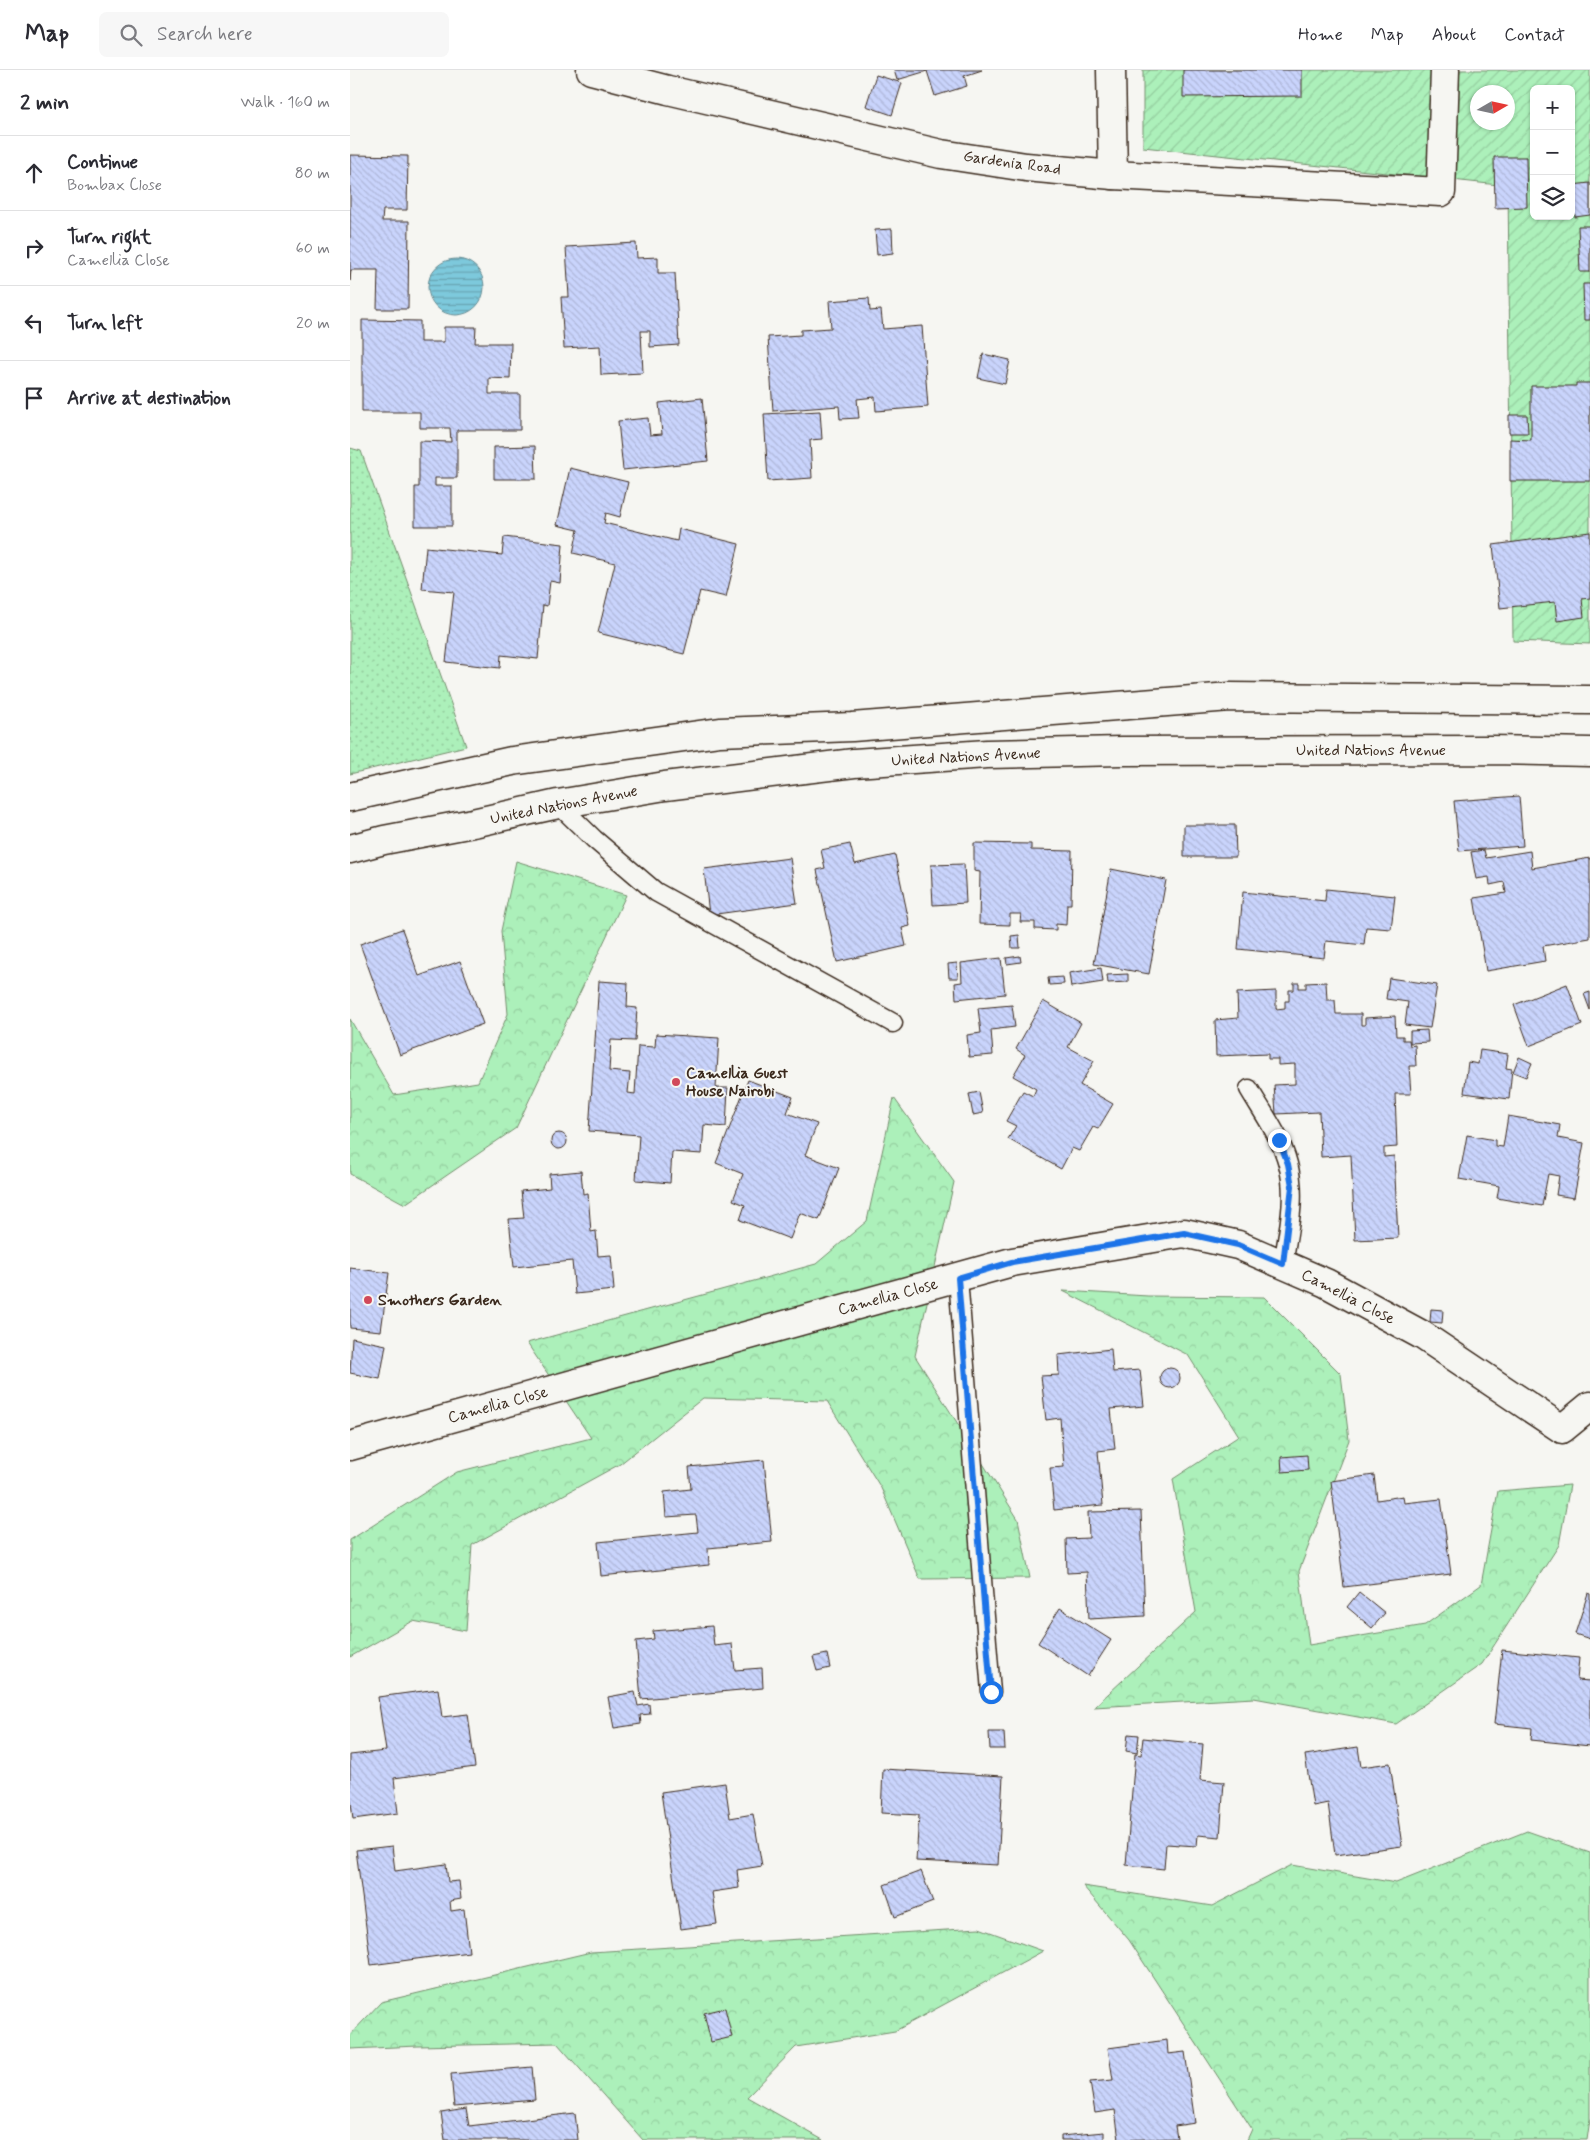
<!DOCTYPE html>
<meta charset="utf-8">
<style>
:root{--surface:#fff;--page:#f7f7f7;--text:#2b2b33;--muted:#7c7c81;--line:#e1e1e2}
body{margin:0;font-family:Mynerve,sans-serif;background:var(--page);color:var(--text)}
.controls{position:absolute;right:15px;top:15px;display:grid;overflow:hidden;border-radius:8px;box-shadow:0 1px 4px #0004}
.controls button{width:45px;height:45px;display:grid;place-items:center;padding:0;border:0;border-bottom:1px solid var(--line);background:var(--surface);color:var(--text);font:25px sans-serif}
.compass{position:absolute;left:1120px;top:15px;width:45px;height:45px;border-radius:50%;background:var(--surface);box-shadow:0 1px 4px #0004;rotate:81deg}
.stop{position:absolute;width:15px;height:15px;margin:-11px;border:4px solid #1a73e8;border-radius:50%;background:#fff}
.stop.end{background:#1a73e8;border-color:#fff;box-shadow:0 1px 5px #0008}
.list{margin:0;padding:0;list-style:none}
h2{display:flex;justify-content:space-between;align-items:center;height:65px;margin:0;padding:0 20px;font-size:21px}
h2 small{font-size:16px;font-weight:400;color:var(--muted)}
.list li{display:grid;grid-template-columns:32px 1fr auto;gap:15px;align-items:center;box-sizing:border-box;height:75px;padding:0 20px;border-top:1px solid var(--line)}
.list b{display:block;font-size:19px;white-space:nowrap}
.list p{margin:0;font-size:16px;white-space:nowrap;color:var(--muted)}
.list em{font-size:16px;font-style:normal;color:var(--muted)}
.icon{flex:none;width:28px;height:28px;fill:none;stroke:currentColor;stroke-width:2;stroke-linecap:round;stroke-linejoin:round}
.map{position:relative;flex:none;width:1240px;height:2070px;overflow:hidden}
header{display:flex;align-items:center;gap:30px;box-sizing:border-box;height:70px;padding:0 25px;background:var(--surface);border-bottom:1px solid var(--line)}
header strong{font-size:24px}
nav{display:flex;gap:28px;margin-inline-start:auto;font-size:18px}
.search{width:350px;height:45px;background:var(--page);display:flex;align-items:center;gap:12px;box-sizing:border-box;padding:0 18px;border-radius:8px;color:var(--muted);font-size:19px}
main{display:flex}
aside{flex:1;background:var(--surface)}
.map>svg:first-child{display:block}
.grass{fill:url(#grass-dots);stroke:#748d6c}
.forest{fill:url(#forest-crowns);stroke:#748d6c}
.garden{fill:url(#garden-furrows);stroke:#748d6c;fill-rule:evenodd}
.water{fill:url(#water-rules);stroke:#638990}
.building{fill:url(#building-back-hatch);stroke:#3b2a1e}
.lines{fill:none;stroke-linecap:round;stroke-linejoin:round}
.lane-casing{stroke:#3b2a1e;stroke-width:21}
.street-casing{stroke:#3b2a1e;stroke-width:31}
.secondary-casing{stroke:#3b2a1e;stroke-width:31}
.lane{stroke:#f6f6f2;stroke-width:18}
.street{stroke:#f6f6f2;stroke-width:28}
.secondary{stroke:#f6f6f2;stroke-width:28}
.route{stroke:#1a73e8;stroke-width:6}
.poi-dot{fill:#d1495b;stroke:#f6f6f2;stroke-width:2}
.labels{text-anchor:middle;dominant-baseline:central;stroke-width:4;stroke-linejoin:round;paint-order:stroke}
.street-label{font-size:16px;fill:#3b2a1e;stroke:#f6f6f2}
.poi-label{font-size:16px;font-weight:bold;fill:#3b2a1e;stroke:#f6f6f2;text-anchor:start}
</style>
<header>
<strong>Map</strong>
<div class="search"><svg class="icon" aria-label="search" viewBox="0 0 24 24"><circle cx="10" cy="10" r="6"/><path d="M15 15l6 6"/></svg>Search here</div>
<nav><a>Home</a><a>Map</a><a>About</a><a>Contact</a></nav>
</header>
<main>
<aside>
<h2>2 min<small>Walk · 160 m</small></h2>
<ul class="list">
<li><svg class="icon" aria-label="ahead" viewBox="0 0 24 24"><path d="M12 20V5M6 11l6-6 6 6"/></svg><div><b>Continue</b><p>Bombax Close</p></div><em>80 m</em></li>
<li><svg class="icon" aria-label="right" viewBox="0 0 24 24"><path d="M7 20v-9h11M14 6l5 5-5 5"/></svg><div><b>Turn right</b><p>Camellia Close</p></div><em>60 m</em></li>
<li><svg class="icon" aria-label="left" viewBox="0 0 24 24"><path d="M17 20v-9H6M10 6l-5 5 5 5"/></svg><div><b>Turn left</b></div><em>20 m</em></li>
<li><svg class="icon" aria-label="arrive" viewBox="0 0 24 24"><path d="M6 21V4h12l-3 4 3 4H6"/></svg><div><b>Arrive at destination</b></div></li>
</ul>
</aside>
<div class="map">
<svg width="1240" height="2070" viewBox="0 0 1240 2070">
<defs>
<pattern id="grass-dots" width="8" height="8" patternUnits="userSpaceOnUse" patternTransform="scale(1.25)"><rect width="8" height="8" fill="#acf0ba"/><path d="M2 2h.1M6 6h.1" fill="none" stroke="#95ce9f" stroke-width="1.8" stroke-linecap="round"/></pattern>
<pattern id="forest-crowns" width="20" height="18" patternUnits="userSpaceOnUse" patternTransform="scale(1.25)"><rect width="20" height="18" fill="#acf0ba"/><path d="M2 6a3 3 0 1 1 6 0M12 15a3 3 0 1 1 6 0" fill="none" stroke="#95ce9f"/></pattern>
<pattern id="garden-furrows" width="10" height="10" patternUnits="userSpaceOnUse" patternTransform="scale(1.25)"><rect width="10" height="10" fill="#acf0ba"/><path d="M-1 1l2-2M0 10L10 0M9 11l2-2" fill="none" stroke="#95ce9f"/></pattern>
<pattern id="water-rules" width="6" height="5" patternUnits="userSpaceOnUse" patternTransform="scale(1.25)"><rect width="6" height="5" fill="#7dc9dc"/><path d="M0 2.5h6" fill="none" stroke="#68a3b2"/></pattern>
<pattern id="building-back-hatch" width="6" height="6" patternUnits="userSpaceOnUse" patternTransform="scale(1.25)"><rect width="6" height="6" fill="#c9d4fc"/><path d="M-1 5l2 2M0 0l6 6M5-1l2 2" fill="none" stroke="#aeb6d8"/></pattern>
</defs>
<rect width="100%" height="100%" fill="#f6f6f2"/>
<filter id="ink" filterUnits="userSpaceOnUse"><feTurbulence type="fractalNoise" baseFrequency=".02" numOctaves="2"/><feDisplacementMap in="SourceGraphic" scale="10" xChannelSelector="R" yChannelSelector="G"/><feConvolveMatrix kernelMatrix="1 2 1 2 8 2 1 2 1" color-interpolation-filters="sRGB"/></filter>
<g filter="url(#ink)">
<!-- grass -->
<polygon class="grass" points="0,378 11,381 116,676 0,704"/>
<!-- forest -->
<g class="forest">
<polygon points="166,791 276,825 166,1058 55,1134 0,1104 0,949 44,1025 128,1012 158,944 151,861"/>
<polygon points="544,1028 604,1112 565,1286 668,1449 680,1508 570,1509 531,1418 477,1331 353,1328 270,1394 122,1475 116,1561 63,1551 0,1587 0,1470 107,1402 241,1368 177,1273 466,1194 517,1151"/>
<polygon points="713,1221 798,1226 914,1227 991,1304 999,1370 949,1501 959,1575 1075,1555 1131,1515 1148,1421 1220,1415 1209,1475 1132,1594 1046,1654 904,1628 744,1637 846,1542 823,1409 889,1366 838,1285"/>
<polygon points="1177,1761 1240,1783 1240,2049 1237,2070 897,2070 902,2059 779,1870 733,1816 862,1836 942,1795 1046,1813"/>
<polygon points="629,1858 693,1881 545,1961 446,1977 397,2027 473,2070 293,2070 207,1973 68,1976 0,1979 0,1965 31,1932 241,1882"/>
</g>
<!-- garden -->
<path class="garden" d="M 793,0 L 1240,0 L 1240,574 L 1163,571 L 1158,116 L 793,77 ZM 1184,19 L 1221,19 L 1221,146 L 1184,146 ZM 1128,22 L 1158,22 L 1158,52 L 1128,52 Z"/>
<!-- water -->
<circle class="water" cx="106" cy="217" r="28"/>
<!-- building -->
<g class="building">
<polygon points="544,0 632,0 614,6 617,16 585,26 577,1 547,10"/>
<polygon points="833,0 952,0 952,26 833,27"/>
<polygon points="526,5 552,13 542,45 516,36"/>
<polygon points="0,85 58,86 57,140 33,140 32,151 59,151 58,239 27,239 28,200 1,200 0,211"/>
<polygon points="1144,87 1176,87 1177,137 1145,138"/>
<polygon points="1240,113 1240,145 1225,147 1222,115"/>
<polygon points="1228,156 1240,156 1240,202 1230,202"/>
<polygon points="542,159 543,183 527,185 525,160"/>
<polygon points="286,173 287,188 308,187 308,203 325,203 329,275 300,277 300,261 291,261 293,303 251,305 250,276 214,278 211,227 219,227 216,177"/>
<polygon points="1233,214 1240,214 1240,250 1234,250"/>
<polygon points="519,228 520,241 531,240 533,259 572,256 578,337 526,341 525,327 507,329 509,348 490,349 489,336 423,341 418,267 451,265 451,260 481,258 479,231"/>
<polygon points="12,250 70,251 70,272 94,272 94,257 126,257 125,273 161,273 160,309 139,308 139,324 170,324 170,360 107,360 107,408 85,408 85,416 102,416 102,456 65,456 65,417 69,417 69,371 101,372 100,358 70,358 70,342 12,342"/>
<polygon points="633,284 660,290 655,314 628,308"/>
<polygon points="1226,313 1240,313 1240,411 1160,411 1160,369 1181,370 1181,316 1226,316"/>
<polygon points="352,328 358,391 273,400 268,351 298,348 300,365 312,364 309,333"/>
<polygon points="470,341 472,369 460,370 462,408 418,411 414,344"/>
<polygon points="1159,345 1177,345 1178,363 1159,363"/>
<polygon points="185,376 186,409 144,409 144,377"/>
<polygon points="220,398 278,412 270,447 256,443 254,453 327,471 329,459 389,474 376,527 350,521 334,584 248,563 265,493 223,483 228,460 207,455"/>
<polygon points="1240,462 1240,528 1232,529 1234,547 1207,551 1205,532 1150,538 1143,475"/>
<polygon points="154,467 213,474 210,513 200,511 197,536 193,535 188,589 151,585 150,598 96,592 104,522 72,519 76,477 152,485"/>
<polygon points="1169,726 1173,776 1109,781 1104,731"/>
<polygon points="834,755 885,755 886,787 834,787"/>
<polygon points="624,773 681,774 681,780 722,781 721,834 717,834 716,855 706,854 706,860 685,859 685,852 670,852 671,844 660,844 660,855 629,854 630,802 624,801"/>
<polygon points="500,774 505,794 545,785 560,856 552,858 556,876 487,892 467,800 475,798 471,780"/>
<polygon points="1134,780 1136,788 1180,781 1182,798 1240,788 1240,868 1193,876 1195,891 1136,901 1124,828 1156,823 1154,812 1140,815 1139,807 1126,809 1121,782"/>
<polygon points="440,788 447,833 359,845 354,799"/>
<polygon points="614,794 616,833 583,835 581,795"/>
<polygon points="761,799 816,810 799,904 744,894"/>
<polygon points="976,819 1045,826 1041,859 1016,857 1014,875 976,871 974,888 888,879 893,822 975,831"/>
<polygon points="52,859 69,906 110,891 133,954 50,985 10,874"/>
<polygon points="669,865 670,878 662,878 661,866"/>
<polygon points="670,886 671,892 657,894 656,888"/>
<polygon points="651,888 655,924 606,929 605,913 612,912 611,893"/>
<polygon points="607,893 608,908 599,908 598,894"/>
<polygon points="751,898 753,912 721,917 719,903"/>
<polygon points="778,904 778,912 758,913 757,905"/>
<polygon points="713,907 714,914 699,915 698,908"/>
<polygon points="1039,908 1087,915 1080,958 1055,955 1058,932 1036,929"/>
<polygon points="249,911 278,913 277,937 287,938 285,971 261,970 259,1001 280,1003 278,1023 285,1024 288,976 305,977 306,964 369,968 366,1018 378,1018 376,1057 354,1055 352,1084 322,1082 320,1113 286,1110 289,1065 239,1061"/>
<polygon points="976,912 977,930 985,930 986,944 1011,944 1011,955 1015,955 1015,948 1045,946 1046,966 1053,966 1053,970 1059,970 1060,976 1065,975 1066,996 1059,996 1061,1024 1045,1024 1047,1077 1034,1078 1034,1087 1044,1086 1048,1168 1005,1170 1001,1085 971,1087 969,1042 926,1044 924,1015 945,1014 945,994 928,995 928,989 918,989 918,984 866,986 865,950 888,948 887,923 926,921 926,939 935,938 935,931 939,931 939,920 944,920 944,913 949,913 949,918 956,918 956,913"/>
<polygon points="1217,914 1232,955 1179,976 1164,935"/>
<polygon points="1240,922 1240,940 1234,924"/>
<polygon points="693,931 731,953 718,977 744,991 730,1015 763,1034 748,1059 743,1057 729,1081 722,1078 711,1099 658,1069 666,1056 656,1051 673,1021 683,1026 686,1019 663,1006 675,985 666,979"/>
<polygon points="662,935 665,957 641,960 643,985 619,987 617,965 631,963 628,938"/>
<polygon points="1077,960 1078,972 1060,973 1060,961"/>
<polygon points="1130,980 1158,984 1156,998 1162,999 1159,1029 1114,1023 1118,992 1128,994"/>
<polygon points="1169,987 1182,993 1176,1007 1163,1002"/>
<polygon points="398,1010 443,1027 437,1043 467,1054 455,1085 489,1098 469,1150 450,1143 440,1169 390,1150 395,1135 383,1130 393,1104 366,1093"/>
<polygon points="629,1022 633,1043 623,1045 619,1024"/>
<polygon points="1158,1046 1210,1055 1208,1068 1234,1073 1224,1128 1206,1125 1209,1106 1198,1104 1192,1136 1147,1128 1149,1116 1109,1109 1117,1065 1145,1070 1145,1076 1153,1077"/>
<circle cx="209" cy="1071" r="8"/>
<polygon points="231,1101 233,1124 238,1123 241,1162 246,1161 248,1186 261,1185 264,1220 225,1224 222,1191 164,1197 159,1149 174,1148 171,1121 200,1118 199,1104"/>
<polygon points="0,1198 39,1203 31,1261 0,1258"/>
<polygon points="1081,1239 1093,1240 1092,1253 1080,1252"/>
<polygon points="2,1268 36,1275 30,1309 0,1303"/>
<polygon points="761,1279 763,1302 790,1300 794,1336 761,1339 765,1379 748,1381 753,1435 704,1440 700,1398 714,1397 710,1348 696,1350 691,1306 709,1305 708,1285"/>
<circle cx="820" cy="1308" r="10"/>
<polygon points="957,1385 958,1400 932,1402 931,1387"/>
<polygon points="414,1390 422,1472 358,1478 359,1495 251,1506 248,1472 348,1462 346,1445 316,1447 314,1422 341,1419 339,1397"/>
<polygon points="1024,1405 1027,1430 1053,1426 1054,1433 1091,1429 1101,1504 994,1517 981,1411"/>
<polygon points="791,1441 795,1546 739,1549 737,1502 717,1503 716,1469 739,1468 738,1442"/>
<polygon points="1009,1522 1035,1543 1022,1558 997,1537"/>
<polygon points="1238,1523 1240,1524 1240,1569 1225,1564"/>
<polygon points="710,1538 761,1570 738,1606 688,1573"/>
<polygon points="362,1556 364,1576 382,1574 385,1600 412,1598 413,1618 291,1629 286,1571 304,1569 303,1561"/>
<polygon points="1152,1580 1229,1588 1227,1610 1240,1611 1240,1676 1181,1670 1182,1658 1144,1654"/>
<polygon points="477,1584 480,1598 467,1601 463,1587"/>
<polygon points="88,1619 92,1647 118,1644 125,1697 44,1708 48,1743 3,1749 0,1724 0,1685 36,1681 28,1627"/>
<polygon points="285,1622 288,1636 299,1634 300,1644 290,1645 291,1654 264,1658 258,1627"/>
<polygon points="639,1662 654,1662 655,1679 640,1679"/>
<polygon points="778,1664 789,1665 787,1683 776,1681"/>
<polygon points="793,1668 853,1674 850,1710 874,1712 870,1767 848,1765 847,1776 816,1774 814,1799 776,1795 785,1684 791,1685"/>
<polygon points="1008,1677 1011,1697 1040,1693 1052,1776 985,1785 978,1733 963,1736 955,1685"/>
<polygon points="533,1699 653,1706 648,1795 566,1791 569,1745 531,1743"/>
<polygon points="375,1713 380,1748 403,1744 412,1796 387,1800 389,1818 362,1822 367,1854 331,1859 311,1722"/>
<polygon points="42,1776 45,1801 96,1794 98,1812 109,1811 111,1829 100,1831 101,1841 114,1839 119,1882 21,1895 6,1780"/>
<polygon points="571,1801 583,1832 545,1847 534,1815"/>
<polygon points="375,1938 382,1967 361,1972 354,1943"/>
<polygon points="817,1970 818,1984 835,1982 845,2053 825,2056 827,2068 769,2070 765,2040 745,2043 740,2012 763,2010 758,1978"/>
<polygon points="182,1997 185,2030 104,2037 101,2004"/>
<polygon points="116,2039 119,2056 225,2043 228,2070 95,2070 91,2043"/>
<polygon points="754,2062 754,2070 711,2070 711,2066"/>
</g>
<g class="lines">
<!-- lane casing -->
<g class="lane-casing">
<g id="lane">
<polyline points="208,734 244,769 306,822 543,953"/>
<path d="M 899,1019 C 913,1043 931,1067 938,1094 C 947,1127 938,1162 933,1194"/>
<polyline points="608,1208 641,1622"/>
</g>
</g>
<!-- street casing -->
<g class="street-casing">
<g id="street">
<polyline points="241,0 318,20 591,84 676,97 763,105 1091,122 1095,0"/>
<polyline points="761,0 763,105"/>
<polyline points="0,1376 662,1192 834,1163 888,1175 976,1213 1072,1265 1212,1359 1240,1336"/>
</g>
</g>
<!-- secondary casing -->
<g class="secondary-casing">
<g id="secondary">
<polyline points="0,727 162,691 370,662 502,657 880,627 1240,630"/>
<polyline points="0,779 34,770 123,753 208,734 315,716 504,693 637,684 772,681 1141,680 1240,682"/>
</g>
</g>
<!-- lane -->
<use href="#lane" class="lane"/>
<!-- street -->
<use href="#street" class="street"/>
<!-- secondary -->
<use href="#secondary" class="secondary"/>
</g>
</g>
<g class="lines" filter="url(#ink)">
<!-- route -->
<polyline class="route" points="641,1622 608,1208 662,1192 834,1163 888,1175 933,1194 942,1116 938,1094 929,1070"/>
</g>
<!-- markers -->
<g class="poi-dot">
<circle cx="326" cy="1012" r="5"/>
<circle cx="18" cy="1230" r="5"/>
</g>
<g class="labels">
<!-- street labels -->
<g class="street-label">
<text transform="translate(662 93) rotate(8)">Gardenia Road</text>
<text x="1021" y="680">United Nations Avenue</text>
<text transform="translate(616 687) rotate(-3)">United Nations Avenue</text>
<text transform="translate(214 735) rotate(-11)">United Nations Avenue</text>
<text transform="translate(538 1227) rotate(-15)">Camellia Close</text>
<text transform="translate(998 1227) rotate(27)">Camellia Close</text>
<text transform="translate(148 1335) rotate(-15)">Camellia Close</text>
</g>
<!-- poi labels -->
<g class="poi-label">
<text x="336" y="1003">Camellia Guest<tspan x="336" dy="18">House Nairobi</tspan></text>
<text x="28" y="1230">Smothers Garden</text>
</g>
</g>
</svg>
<div class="controls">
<button>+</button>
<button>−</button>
<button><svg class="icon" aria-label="layers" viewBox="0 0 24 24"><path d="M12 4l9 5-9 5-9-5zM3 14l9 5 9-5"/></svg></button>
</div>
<svg class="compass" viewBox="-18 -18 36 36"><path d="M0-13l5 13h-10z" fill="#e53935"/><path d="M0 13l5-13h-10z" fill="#7c7c81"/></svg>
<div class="stop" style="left:641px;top:1622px"></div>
<div class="stop end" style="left:929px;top:1070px"></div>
</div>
</main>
